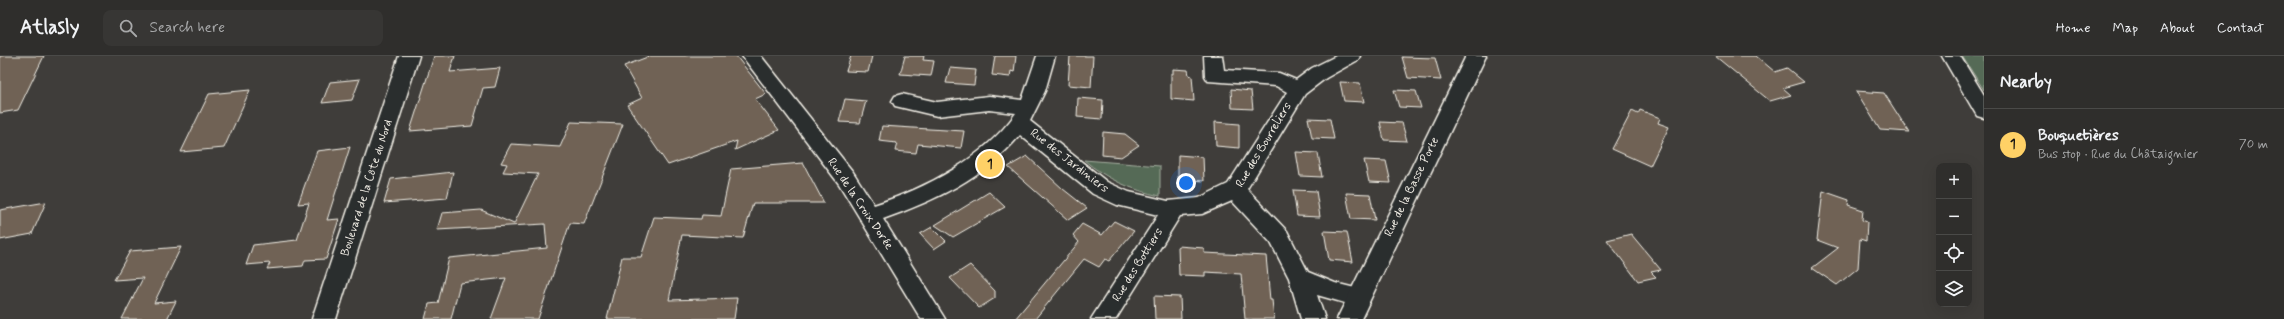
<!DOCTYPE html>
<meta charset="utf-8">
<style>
:root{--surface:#2f2e2c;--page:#373634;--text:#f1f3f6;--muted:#a7a8a9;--line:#4a4a48;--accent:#ffd166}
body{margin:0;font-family:Mynerve,sans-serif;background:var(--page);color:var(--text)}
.controls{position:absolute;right:12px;bottom:12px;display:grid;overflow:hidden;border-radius:8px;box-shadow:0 4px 16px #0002}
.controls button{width:36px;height:36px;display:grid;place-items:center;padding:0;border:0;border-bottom:1px solid var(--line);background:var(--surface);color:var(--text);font:20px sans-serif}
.you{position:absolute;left:1186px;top:127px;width:14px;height:14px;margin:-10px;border:3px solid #fff;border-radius:50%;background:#1a73e8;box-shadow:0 0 0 6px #1a73e833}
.badge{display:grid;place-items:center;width:26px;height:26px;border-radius:50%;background:var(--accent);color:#111;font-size:13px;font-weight:700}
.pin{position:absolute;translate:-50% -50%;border:2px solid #fff;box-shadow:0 1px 4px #0006}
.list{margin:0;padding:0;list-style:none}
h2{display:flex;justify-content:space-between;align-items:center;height:52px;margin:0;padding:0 16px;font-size:17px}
h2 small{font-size:13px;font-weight:400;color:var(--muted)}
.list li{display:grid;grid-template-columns:26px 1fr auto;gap:12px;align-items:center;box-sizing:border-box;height:72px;padding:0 16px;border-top:1px solid var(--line)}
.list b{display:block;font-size:15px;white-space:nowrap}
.list p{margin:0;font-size:13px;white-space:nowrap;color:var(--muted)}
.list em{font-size:13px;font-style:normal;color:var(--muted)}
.icon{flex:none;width:22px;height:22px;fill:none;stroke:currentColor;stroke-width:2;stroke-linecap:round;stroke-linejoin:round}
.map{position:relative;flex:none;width:1984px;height:263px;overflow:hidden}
header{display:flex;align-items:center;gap:24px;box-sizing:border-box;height:56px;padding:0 20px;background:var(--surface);border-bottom:1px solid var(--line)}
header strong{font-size:19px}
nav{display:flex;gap:22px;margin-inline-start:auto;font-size:14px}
.search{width:280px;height:36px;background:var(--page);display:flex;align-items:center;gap:10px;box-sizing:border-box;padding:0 14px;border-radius:8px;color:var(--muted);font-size:15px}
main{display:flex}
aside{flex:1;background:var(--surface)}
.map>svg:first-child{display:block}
.green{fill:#556a56;stroke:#a4ae9f}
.building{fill:#6f6255;stroke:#f4f1e8}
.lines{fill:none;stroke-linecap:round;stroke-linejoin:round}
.street-casing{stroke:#f4f1e8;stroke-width:3}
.secondary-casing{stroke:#f4f1e8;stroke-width:3}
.street{fill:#2a2d2e;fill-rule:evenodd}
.secondary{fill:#2a2d2e;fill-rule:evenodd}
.labels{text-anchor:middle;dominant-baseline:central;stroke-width:3.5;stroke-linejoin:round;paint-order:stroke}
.street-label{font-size:12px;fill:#f4f1e8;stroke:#2a2d2e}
</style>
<header>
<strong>Atlasly</strong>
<div class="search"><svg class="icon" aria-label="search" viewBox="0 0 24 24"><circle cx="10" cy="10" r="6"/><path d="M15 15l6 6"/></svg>Search here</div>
<nav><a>Home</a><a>Map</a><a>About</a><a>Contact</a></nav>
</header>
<main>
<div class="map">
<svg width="1984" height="263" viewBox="0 0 1984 263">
<rect width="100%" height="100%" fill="#3f3d3a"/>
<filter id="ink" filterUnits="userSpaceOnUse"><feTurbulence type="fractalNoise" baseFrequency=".025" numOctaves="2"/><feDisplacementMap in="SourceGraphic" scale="8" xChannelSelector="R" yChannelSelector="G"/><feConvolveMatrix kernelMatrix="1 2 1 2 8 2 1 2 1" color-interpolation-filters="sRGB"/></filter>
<g filter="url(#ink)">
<!-- green -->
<g class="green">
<polygon points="1962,0 1984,0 1984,34"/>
<path d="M 1084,104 L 1160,110 L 1160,140 C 1132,134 1106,123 1084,104 Z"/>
</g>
<!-- building -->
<g class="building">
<polygon points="0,0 44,0 18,54 0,57"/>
<polygon points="434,0 455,0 450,16 500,12 495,31 483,32 472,70 410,75"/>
<polygon points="650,0 736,0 766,38 755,43 779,74 735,94 737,85 668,109 627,49 642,42 624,10"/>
<polygon points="851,0 872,0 868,16 846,15"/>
<polygon points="905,0 924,0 923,4 934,5 931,20 900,18"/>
<polygon points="995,0 1016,0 1014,16 1011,15 1010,21 992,19"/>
<polygon points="1070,0 1093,0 1091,31 1068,29"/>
<polygon points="1715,0 1756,0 1775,16 1787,12 1804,26 1783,32 1791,39 1770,45"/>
<polygon points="1402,1 1435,2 1441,24 1408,22"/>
<polygon points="950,12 976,14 974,29 946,27"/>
<polygon points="1173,13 1188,14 1189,19 1192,20 1194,45 1171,43 1171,18 1173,18"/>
<polygon points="360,23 352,44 322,47 330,26"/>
<polygon points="1340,26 1360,27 1364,46 1344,45"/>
<polygon points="1231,33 1251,35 1253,53 1232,52"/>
<polygon points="250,34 224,92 181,96 209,38"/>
<polygon points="1394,34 1416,35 1421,52 1399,51"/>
<polygon points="1856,35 1884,37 1909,76 1880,74"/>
<polygon points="1078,42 1103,44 1102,63 1077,61"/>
<polygon points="845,43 866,45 860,67 839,66"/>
<polygon points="1640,54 1660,62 1658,67 1669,71 1650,110 1612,93 1632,55 1638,58"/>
<polygon points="1308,62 1330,63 1334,83 1312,82"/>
<polygon points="571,66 623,68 584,168 570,167 538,263 491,263 506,222 460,227 451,263 425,263 429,248 438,247 449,202 547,192 545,168 437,174 442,157 481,154 514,168 538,118 503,116 507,108 501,107 511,88 560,91"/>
<polygon points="1215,66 1239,68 1239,92 1216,90"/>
<polygon points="1380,66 1402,67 1407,85 1384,84"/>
<polygon points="882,70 929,73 964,75 961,92 918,88 916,97 895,95 897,87 879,85"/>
<polygon points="1103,76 1125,78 1139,89 1121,101 1102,99"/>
<polygon points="350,91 327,164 339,163 326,203 305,204 303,210 267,213 270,207 246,209 253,189 297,184 309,147 298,148 317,95"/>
<polygon points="1296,96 1318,97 1322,121 1300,120"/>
<polygon points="1178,99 1203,101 1204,125 1178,123"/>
<polygon points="1027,100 1063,133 1087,152 1068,164 1008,111"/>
<polygon points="1364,104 1386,105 1391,127 1369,126"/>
<polygon points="803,107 824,147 753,147 743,182 682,179 669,244 737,242 734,263 607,263 622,201 641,201 654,161 701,163 702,159 721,160 731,113"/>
<polygon points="453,116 447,142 384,147 391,123"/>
<polygon points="1293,134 1316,135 1320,161 1297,160"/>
<polygon points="1823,135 1849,144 1848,149 1863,154 1862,164 1867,166 1866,185 1860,183 1858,212 1837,229 1812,212 1838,192 1817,184"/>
<polygon points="989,136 1005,151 953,181 935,169"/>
<polygon points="1346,137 1370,138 1375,164 1351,163"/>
<polygon points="46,146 32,178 0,184 0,154"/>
<polygon points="1114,165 1134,175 1109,205 1105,203 1099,211 1084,203 1035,263 1015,263 1079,186 1073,179 1082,168 1102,179"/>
<polygon points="932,171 946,185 934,193 920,178"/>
<polygon points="1324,175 1347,176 1353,206 1329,204"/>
<polygon points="1631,178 1661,214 1651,216 1656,221 1638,225 1607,184"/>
<polygon points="1178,190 1204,192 1204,197 1266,200 1270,244 1272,244 1274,263 1245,263 1241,218 1205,216 1205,220 1179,219"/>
<polygon points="181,191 154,247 176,245 167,263 122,263 143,222 114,224 130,195"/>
<polygon points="970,209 995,235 995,242 979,252 950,222"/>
<polygon points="1154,240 1180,241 1181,263 1155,263"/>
</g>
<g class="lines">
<!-- street casing -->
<g class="street-casing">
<g id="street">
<path d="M 742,0 L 761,0 L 853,116 L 874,149 C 927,132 983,103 1016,57 L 989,54 L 937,60 L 895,50 L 892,45 L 895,40 L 902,38 L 937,46 L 989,40 L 1022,44 L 1037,0 L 1055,0 L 1045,35 L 1030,65 L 1107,126 L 1129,136 L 1168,145 L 1199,142 L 1228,128 L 1287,36 L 1276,30 L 1208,25 L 1205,20 L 1204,0 L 1222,0 L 1224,14 L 1279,17 L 1296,24 L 1312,12 L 1336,0 L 1360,0 L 1358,4 L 1326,22 L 1305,38 L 1247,133 L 1287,175 L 1308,216 L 1335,227 L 1367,235 L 1370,242 L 1367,249 L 1359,251 L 1317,239 L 1325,263 L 1301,263 L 1289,222 L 1271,187 L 1232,145 L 1202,158 L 1180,160 L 1116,263 L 1091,263 L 1158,159 L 1117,149 L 1093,138 L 1020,79 C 984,122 934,145 883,163 L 945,263 L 921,263 L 839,128 Z"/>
<polygon points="1942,0 1960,0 1984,39 1984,62 1977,60"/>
</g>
</g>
<!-- secondary casing -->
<g class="secondary-casing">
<g id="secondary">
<polygon points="399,0 419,0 336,263 312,263"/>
<polygon points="1466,0 1486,0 1361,263 1337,263"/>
</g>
</g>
<!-- street -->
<use href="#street" class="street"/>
<!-- secondary -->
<use href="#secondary" class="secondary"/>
</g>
</g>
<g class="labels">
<!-- street labels -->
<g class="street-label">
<text transform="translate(1264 89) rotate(-59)">Rue des Bourreliers</text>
<text transform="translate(1069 105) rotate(38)">Rue des Jardiniers</text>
<text transform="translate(1412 131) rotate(-64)">Rue de la Basse Porte</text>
<text transform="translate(367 132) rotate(-72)">Boulevard de la Côte du Nord</text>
<text transform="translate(860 148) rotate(56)">Rue de la Croix Dorée</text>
<text transform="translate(1138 209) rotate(-58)">Rue des Bottiers</text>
</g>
</g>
</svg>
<div class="controls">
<button>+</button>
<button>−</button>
<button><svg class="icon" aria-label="locate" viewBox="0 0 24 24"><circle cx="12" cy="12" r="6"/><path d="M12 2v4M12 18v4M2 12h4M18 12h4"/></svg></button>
<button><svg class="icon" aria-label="layers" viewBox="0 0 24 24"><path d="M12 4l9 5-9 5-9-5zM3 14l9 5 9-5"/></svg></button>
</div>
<div class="you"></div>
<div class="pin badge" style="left:990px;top:108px">1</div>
</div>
<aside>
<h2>Nearby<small></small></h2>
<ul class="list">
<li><span class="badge">1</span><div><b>Bouquetières</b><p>Bus stop · Rue du Châtaignier</p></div><em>70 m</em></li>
</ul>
</aside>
</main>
